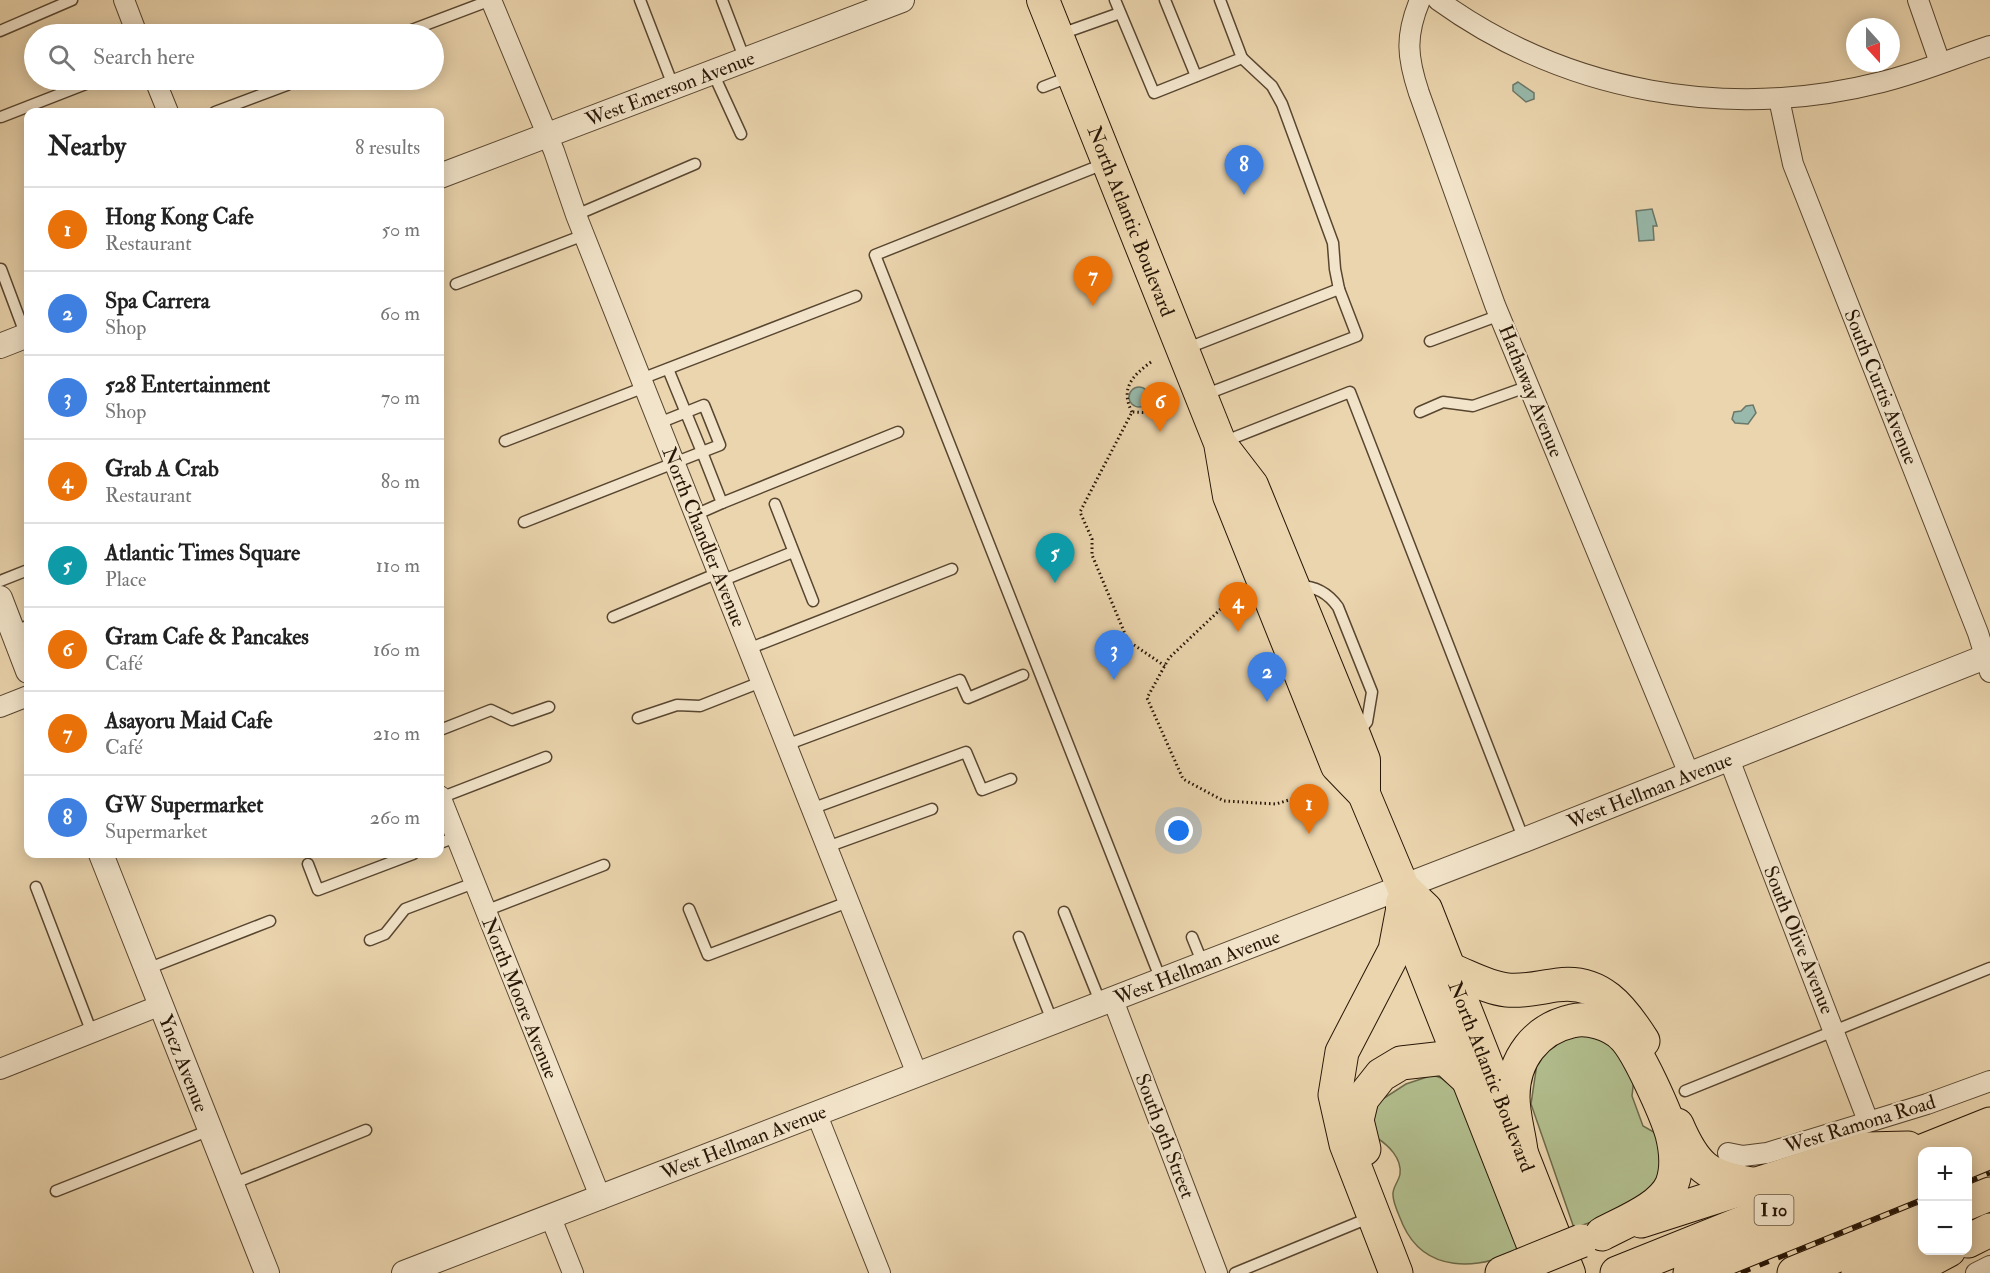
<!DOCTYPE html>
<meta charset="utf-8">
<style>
:root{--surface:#fff;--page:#f6f6f6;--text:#222;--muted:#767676;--line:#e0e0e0;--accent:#8f2418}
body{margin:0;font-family:"IM FELL Double Pica",serif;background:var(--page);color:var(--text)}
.controls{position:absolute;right:18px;bottom:18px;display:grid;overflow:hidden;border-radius:12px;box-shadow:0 3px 15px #0003}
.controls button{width:54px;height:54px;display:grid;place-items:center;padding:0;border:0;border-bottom:2px solid var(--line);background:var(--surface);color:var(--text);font:30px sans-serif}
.compass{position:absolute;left:1846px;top:18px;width:54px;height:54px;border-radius:50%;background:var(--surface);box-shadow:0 3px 15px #0003;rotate:159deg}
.you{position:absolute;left:1179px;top:831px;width:21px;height:21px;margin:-15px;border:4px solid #fff;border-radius:50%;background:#1a73e8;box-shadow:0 0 0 9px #1a73e833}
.badge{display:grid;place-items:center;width:39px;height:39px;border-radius:50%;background:var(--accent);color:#fff;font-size:20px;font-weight:700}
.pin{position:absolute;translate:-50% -50px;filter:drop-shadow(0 2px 3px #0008)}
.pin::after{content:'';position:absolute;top:32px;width:21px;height:18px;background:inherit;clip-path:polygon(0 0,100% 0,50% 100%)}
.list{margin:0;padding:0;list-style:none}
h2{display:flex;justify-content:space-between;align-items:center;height:78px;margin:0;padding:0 24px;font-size:26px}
h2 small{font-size:20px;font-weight:400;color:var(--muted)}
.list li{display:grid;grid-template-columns:39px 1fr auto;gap:18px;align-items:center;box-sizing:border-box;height:84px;padding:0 24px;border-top:2px solid var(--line)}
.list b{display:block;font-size:22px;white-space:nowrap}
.list p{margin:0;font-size:20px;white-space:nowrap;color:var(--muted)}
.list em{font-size:20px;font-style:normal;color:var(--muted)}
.icon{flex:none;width:33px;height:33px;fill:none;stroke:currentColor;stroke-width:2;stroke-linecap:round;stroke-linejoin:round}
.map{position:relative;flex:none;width:1990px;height:1273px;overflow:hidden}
.search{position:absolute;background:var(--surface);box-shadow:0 3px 15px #0003;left:24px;top:24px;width:420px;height:66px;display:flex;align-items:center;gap:15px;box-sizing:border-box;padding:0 21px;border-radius:33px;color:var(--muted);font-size:22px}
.panel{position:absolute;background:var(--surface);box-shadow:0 3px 15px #0003;left:24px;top:108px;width:420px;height:750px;border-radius:12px}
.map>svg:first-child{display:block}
.green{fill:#b2be8e;stroke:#6c6a4a;stroke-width:1.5}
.water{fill:#98b9ab;stroke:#6b7869;stroke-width:1.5}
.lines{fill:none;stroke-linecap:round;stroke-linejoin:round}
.service-casing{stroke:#584630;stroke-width:13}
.minor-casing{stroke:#584630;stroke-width:22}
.tertiary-casing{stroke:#584630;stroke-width:26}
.primary-casing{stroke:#271606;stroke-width:34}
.motorway-casing{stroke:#271606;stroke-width:35}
.path{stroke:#271606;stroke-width:3;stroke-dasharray:1.5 3;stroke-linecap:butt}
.service{stroke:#f2e4ca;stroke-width:10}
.minor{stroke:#f2e4ca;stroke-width:20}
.tertiary{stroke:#f2e4ca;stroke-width:24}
.primary{stroke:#ebd5ae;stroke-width:32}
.motorway{stroke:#ebd5ae;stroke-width:33}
.rail{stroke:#271606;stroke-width:4.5;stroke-dasharray:10 10;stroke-linecap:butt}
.motorway-bridge-casing{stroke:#271606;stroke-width:35;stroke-linecap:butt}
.motorway-bridge{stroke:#ebd5ae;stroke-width:33}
.labels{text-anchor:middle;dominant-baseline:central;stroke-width:4.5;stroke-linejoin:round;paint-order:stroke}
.shield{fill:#f2e4ca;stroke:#645441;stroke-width:1.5}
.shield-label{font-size:18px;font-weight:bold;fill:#271606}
.street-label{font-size:20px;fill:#271606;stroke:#f2e4ca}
</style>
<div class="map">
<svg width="1990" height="1273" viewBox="0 0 1990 1273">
<rect width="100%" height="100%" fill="#ebd5ae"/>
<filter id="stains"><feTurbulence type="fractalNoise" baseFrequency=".00333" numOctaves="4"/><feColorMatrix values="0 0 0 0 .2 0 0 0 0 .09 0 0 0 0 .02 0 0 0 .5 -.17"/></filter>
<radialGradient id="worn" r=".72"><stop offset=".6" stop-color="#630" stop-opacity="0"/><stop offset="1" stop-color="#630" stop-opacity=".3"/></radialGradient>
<!-- green -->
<g class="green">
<polygon points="1580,1035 1597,1036 1614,1047 1634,1078 1632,1096 1643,1126 1659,1135 1663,1143 1658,1183 1609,1216 1574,1228 1531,1104 1538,1057 1557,1040"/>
<path d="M 1433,1075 L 1441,1078 L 1460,1093 L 1521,1249 C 1477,1271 1425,1273 1403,1225 C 1400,1217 1393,1204 1393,1195 C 1392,1188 1399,1181 1400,1174 C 1402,1158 1388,1145 1377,1138 L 1373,1122 L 1378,1102 L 1406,1084 Z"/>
</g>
<!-- water -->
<g class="water">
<polygon points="1518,82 1534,93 1534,99 1526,102 1513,91 1513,85"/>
<polygon points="1652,209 1657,226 1653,226 1654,240 1639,241 1636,211"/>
<circle cx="1139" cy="397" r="10"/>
<polygon points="1753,405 1756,413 1748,424 1735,423 1732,419 1734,412 1741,411 1746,406"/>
</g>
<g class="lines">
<!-- service casing -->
<g class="service-casing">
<g id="service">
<polyline points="640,0 674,88"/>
<polyline points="722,0 745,60"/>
<polyline points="1115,0 1154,93 1242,58 1220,0"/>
<polyline points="1165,0 1196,76"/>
<polyline points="0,31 72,0"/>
<polyline points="401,34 491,0"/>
<polyline points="1058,35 1120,13"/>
<polyline points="1242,58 1272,86 1282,104 1333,243 1335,269 1339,289"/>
<polyline points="713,73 741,134"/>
<polyline points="1043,87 1069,77"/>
<polyline points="215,112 287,85"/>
<polyline points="1,117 96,80"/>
<polyline points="1106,163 875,255 1161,980"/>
<polyline points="576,215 695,164"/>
<polyline points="1,269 26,336"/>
<polyline points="456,284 584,235"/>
<polyline points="1430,341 1500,315"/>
<polyline points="1185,349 1339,289 1357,336 1204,395"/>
<polyline points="641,379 856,296"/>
<polyline points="1420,412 1443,402 1473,406 1529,386"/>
<polyline points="659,423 704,405 720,445 702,452 722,503 695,515"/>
<polyline points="505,441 645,387"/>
<polyline points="1223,442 1350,392 1524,840"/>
<polyline points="722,503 898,432"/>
<polyline points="775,504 813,601"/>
<polyline points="524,522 702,452 668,369"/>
<polyline points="0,581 28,570"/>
<polyline points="721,581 793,552"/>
<path d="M 1299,586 C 1316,586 1328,593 1338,607 L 1372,692 L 1367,722 L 1359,732"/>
<polyline points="613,617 718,573"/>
<polyline points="13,631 28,626"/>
<polyline points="748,649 952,569"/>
<polyline points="638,718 677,705 700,706 761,682"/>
<polyline points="440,730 491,710 512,720 549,707"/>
<polyline points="786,745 960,680 968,698 1023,675"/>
<polyline points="440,798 546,757"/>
<polyline points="811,809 966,752 982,790 1011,779"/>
<polyline points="440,843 456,837"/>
<polyline points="827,847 932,809"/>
<polyline points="308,864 318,890 413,854"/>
<polyline points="36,887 92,1033"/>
<polyline points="689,909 708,955 848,902"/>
<polyline points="485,911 604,865"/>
<polyline points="1064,912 1101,1004"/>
<polyline points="1019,937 1053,1023"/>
<polyline points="1192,937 1203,964"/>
<polyline points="370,940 385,934 405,909 474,883"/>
<polyline points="147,969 270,921"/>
<polyline points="1685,1091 1990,968"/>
<polyline points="232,1184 366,1130"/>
<polyline points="56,1191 210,1130"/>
<polyline points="1235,1273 1359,1222"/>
</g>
</g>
<!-- minor casing -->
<g class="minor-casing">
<g id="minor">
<polyline points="124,0 137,34"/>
<polyline points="491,0 554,151 576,215 917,1074"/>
<path d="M 1420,0 C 1405,36 1407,57 1419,93 L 1495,305 L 1689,774"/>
<path d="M 1438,0 C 1567,93 1728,121 1882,82 C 1919,73 1954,58 1990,46"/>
<polyline points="1918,0 1940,63"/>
<polyline points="155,80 168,112"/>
<polyline points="1779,99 1793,164 1978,633 1990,672"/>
<polyline points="0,707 28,696"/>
<polyline points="1729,759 1868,1121"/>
<polyline points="440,796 601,1199"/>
<polyline points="1113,1000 1217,1273"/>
<polyline points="0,1069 161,1005"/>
<polyline points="817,1115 880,1273"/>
<polyline points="1728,1153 1743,1156 1767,1153 1927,1104 1990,1081"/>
<polyline points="551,1218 573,1273"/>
<polyline points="1976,1273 1990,1266"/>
</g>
</g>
<!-- tertiary casing -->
<g class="tertiary-casing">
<g id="tertiary">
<path id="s1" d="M 440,176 L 902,0"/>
<polyline points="0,346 28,335"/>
<polyline points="0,598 28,671"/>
<path id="s2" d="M 101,854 L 267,1273"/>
<path id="s3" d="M 404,1273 L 1524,840 L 1990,655"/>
</g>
</g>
<!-- primary casing -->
<g class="primary-casing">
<g id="primary">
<path id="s4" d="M 1043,0 L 1220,443 L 1229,496 L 1337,766 L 1364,794 L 1403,887 L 1426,909 L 1569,1273"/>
<polyline points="1222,446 1252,485 1355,737 1364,760 1364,794"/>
<polyline points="1402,903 1402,913 1544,1273"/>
</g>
</g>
<!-- motorway casing -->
<g class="motorway-casing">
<g id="motorway">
<path d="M 1451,970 C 1469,977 1488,988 1507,990 C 1524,992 1541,987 1557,985 C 1600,979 1622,1008 1643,1041"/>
<path d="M 1677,1125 C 1695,1167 1707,1177 1752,1184"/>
<polyline points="1364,1149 1357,1120 1362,1099 1381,1075 1401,1063 1445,1058 1470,1081"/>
<path d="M 1521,1151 C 1519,1134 1513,1115 1513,1097 C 1513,1059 1536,1029 1572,1021 C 1588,1017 1611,1024 1623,1036 C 1638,1050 1666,1114 1672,1134 C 1676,1150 1678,1168 1672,1184 C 1662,1208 1624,1222 1602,1234"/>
<polyline points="1968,1161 1990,1152"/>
<polyline points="1968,1203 1990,1194"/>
<polyline points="1641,1221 1866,1149 1908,1148"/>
<polyline points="1968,1241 1990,1230"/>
<polyline points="1396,1273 1346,1144 1335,1095 1342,1052 1395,950 1402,913"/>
<polyline points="1502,1273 1522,1265"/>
<polyline points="1617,1273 1990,1124"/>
<polyline points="1690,1273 1922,1179"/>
<polyline points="1794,1273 1922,1221"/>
<polyline points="1858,1273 1922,1247"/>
<polyline points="1906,1273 1949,1250"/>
</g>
</g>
<!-- path -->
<g class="path">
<path d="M 1132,412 C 1120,389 1132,376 1151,362"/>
<polyline points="1244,596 1225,605 1169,658 1147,698 1183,779 1224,801 1276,804 1321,790"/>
<polyline points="1165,666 1128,641 1092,555 1092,539 1080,512 1132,412 1156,413 1168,406"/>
</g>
<!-- service -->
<use href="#service" class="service"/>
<!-- minor -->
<use href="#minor" class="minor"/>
<!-- tertiary -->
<use href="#tertiary" class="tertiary"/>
<!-- primary -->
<use href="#primary" class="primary"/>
<!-- motorway -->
<use href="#motorway" class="motorway"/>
<!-- rail -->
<g class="rail">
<polyline points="1968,1182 1990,1173"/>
<polyline points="1741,1273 1922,1200"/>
</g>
<!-- motorway-bridge casing -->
<g class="motorway-bridge-casing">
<polyline id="motorway-bridge" points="1522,1265 1581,1241"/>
</g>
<!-- motorway-bridge -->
<use href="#motorway-bridge" class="motorway-bridge"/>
</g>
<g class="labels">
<!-- shield labels -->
<rect class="shield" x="1754.5" y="1195" width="39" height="30" rx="4.5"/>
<g class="shield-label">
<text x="1774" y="1210">I 10</text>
</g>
<!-- street labels -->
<g class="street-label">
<text stroke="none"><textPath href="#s1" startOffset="246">West Emerson Avenue</textPath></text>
<text stroke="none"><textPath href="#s4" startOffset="238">North Atlantic Boulevard</textPath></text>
<text transform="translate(1881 387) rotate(68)">South Curtis Avenue</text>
<text transform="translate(1531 391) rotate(68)">Hathaway Avenue</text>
<text transform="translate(704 537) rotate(68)">North Chandler Avenue</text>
<text stroke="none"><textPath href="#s3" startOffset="1336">West Hellman Avenue</textPath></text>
<text transform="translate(1799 940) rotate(68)">South Olive Avenue</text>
<text stroke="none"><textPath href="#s3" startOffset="850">West Hellman Avenue</textPath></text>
<text transform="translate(520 998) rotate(68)">North Moore Avenue</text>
<text stroke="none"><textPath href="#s2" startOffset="225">Ynez Avenue</textPath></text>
<text stroke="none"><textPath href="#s4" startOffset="1173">North Atlantic Boulevard</textPath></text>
<text transform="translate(1860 1124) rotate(-17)">West Ramona Road</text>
<text transform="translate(1165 1136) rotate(69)">South 9th Street</text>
<text stroke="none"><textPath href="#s3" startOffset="364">West Hellman Avenue</textPath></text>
</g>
</g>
<rect width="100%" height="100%" filter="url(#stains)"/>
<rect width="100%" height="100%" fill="url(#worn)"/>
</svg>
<div class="controls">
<button>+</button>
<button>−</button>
</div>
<svg class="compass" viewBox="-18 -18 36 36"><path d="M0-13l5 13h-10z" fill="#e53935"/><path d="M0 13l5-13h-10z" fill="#767676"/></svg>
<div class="you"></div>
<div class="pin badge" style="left:1309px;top:834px;background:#e8710a">1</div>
<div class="pin badge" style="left:1267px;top:702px;background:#3f7fe0">2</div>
<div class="pin badge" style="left:1114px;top:680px;background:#3f7fe0">3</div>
<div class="pin badge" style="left:1238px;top:632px;background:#e8710a">4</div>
<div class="pin badge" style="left:1055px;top:583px;background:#0f9aa8">5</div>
<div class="pin badge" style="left:1160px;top:432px;background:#e8710a">6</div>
<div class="pin badge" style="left:1093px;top:306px;background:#e8710a">7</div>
<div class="pin badge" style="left:1244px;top:195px;background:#3f7fe0">8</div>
<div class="search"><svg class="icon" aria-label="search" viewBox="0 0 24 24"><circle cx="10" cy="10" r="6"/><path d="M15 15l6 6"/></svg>Search here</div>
<section class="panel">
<h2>Nearby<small>8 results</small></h2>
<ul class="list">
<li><span class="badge" style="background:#e8710a">1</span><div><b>Hong Kong Cafe</b><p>Restaurant</p></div><em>50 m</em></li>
<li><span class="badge" style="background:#3f7fe0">2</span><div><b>Spa Carrera</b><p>Shop</p></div><em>60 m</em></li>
<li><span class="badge" style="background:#3f7fe0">3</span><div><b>528 Entertainment</b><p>Shop</p></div><em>70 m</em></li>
<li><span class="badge" style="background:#e8710a">4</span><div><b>Grab A Crab</b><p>Restaurant</p></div><em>80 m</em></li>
<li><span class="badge" style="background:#0f9aa8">5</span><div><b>Atlantic Times Square</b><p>Place</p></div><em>110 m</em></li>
<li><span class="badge" style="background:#e8710a">6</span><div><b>Gram Cafe &amp; Pancakes</b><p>Café</p></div><em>160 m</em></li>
<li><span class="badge" style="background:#e8710a">7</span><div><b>Asayoru Maid Cafe</b><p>Café</p></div><em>210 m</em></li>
<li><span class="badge" style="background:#3f7fe0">8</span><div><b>GW Supermarket</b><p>Supermarket</p></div><em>260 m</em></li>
</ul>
</section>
</div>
